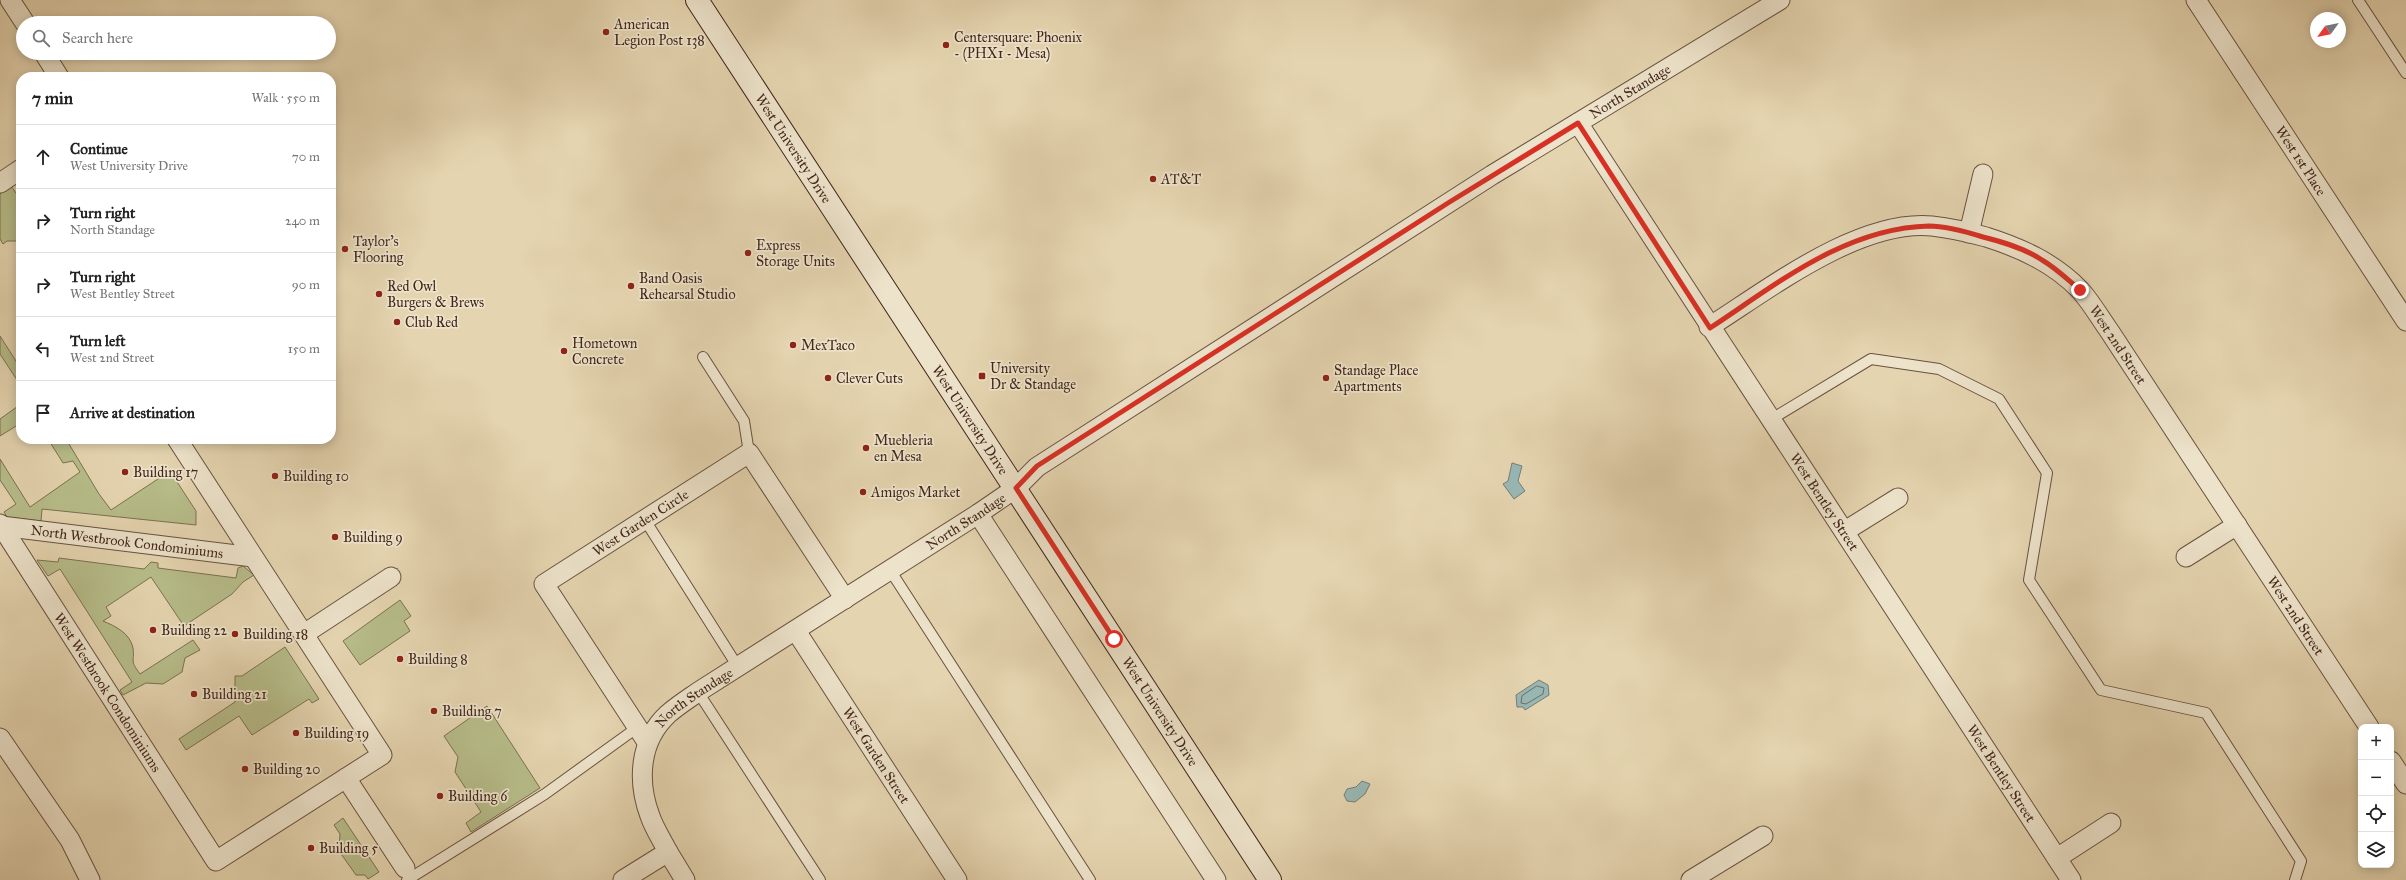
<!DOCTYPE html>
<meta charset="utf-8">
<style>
:root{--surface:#fff;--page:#f6f6f6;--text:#222;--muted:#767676;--line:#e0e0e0}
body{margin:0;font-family:"IM FELL Great Primer",serif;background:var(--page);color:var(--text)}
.controls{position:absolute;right:12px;bottom:12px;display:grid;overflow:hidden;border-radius:8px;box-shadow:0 2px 10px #0003}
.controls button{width:36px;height:36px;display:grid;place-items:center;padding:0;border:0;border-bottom:1px solid var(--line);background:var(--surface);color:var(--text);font:20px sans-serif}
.compass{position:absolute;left:2310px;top:12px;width:36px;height:36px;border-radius:50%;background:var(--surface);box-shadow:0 2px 10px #0003;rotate:237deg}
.stop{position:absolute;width:12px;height:12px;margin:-9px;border:3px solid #d93025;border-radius:50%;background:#fff}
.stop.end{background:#d93025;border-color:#fff;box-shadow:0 1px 4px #0008}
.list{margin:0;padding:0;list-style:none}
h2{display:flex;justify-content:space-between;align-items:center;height:52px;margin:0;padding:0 16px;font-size:17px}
h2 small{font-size:13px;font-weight:400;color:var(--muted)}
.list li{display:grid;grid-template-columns:26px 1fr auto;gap:12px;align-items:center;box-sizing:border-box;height:64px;padding:0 16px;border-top:1px solid var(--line)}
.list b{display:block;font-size:15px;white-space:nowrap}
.list p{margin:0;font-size:13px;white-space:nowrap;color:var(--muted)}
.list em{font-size:13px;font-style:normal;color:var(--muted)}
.icon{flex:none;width:22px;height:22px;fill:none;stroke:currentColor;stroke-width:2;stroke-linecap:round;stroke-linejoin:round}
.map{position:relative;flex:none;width:2406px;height:880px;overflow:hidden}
.search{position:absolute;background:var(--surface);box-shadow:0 2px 10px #0003;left:16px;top:16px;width:320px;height:44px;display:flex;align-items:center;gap:10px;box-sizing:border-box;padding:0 14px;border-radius:22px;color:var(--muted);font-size:15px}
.panel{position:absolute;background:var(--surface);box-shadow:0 2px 10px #0003;left:16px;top:72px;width:320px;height:372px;border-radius:16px}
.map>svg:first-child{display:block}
.green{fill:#b6bc89;stroke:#7c7152}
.water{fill:#98b7b3;stroke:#767d76}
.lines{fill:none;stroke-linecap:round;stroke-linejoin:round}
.shore{stroke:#6d6e66;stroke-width:1}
.service-casing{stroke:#6a523f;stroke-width:12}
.minor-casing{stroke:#6a523f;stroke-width:21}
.secondary-casing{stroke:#42261a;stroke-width:24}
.service{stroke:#ede3cb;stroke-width:10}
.minor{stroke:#ede3cb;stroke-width:19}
.secondary{stroke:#ede3cb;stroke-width:22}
.route{stroke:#d93025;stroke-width:5}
.poi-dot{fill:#8f2418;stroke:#ede3cb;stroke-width:1.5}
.labels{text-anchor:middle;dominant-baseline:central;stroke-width:3.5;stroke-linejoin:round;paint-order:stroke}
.poi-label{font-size:14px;fill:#42261a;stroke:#ede3cb;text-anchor:start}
.street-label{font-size:14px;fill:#42261a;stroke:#ede3cb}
</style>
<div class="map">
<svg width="2406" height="880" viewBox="0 0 2406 880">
<rect width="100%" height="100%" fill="#e4d4af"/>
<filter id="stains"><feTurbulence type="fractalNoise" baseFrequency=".005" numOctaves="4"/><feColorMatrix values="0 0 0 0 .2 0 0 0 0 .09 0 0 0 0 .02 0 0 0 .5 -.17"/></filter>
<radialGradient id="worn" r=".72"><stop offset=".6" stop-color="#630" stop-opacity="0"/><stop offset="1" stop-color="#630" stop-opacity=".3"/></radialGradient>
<!-- green -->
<g class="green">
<polygon points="11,186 21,200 21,241 7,241 3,244 0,239 0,194"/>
<polygon points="0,336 21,369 21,386 0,354"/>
<polygon points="21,404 21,423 0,436 0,419"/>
<polygon points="48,439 66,439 99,494 111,510 170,471 196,511 196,525 42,509 41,521 7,517 4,512 16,504 0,480 0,459 30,507 80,472 73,461 63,463"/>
<path d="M 59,558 L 144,569 L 151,562 L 158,563 L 158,568 L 236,578 L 238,568 L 243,566 L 254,575 L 243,582 L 232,594 L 184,626 L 151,577 L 106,607 L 111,616 L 103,621 C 115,626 130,633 133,648 C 135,663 129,659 140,674 L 193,640 L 200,650 L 185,658 L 182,672 L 163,684 L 146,683 L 123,695 L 120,690 L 132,682 L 60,569 L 48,576 L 37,560 L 58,562 Z"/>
<polygon points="400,600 411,616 404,621 410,631 360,665 343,641"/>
<polygon points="285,647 319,699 312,703 309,699 252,735 239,716 186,750 179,739 235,702 235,676 242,676"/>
<polygon points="487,706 540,788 471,832 466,823 481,812 455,772 458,757 444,736"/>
<polygon points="343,818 379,872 368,879 365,875 356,875 339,851 340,834 334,825"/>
</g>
<!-- water -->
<g class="water">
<polygon points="1512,463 1522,466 1518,481 1525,491 1514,499 1503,484 1508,481"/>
<polygon points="1539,680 1548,685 1549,695 1525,710 1523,707 1517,707 1516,695"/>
<polygon points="1362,781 1370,784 1365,794 1355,802 1347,801 1344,795 1347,789 1356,787"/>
</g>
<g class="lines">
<!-- shore -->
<polygon class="shore" points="1537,686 1544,688 1543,694 1526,704 1521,703 1522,696"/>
<!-- service casing -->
<g class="service-casing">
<g id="service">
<polyline points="2358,0 2406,73"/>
<polyline points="703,357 744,421 749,453"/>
<polyline points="1770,420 1871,359 1939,369 1999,399 2047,473 2029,580 2101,690 2206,713 2301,861 2295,880"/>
<polyline points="645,520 738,667"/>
<polyline points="890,570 1090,880"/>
<polyline points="698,692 820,880"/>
<polyline points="407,880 545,794 638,727"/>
</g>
</g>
<!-- minor casing -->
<g class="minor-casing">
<g id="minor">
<polyline points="10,0 25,23"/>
<path id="s1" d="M 2196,0 L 2406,321"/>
<polyline points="44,53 59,77"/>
<path id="s2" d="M 1578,123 L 2071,880"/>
<polyline points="0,183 21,169"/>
<polyline points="1969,233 1983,174"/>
<path id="s3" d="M 1709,327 C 1769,289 1859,219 1932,226 C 1950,228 1968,232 1986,237 C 2021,248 2054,263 2080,290 C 2091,302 2100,318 2110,332 L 2369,727"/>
<polyline points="978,514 1216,880"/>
<path id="s4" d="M 0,524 L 216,861 L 382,755 L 177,439"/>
<path id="s5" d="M 1,526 L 253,557"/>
<polyline points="1845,531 1898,498"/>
<polyline points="2186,557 2237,525"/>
<path id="s6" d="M 796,631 L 957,880"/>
<polyline points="304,634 391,577"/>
<polyline points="0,738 70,840 90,880"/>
<path id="s7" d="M 647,742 L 544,584 L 749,453 L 845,599"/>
<polyline points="2391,761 2406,784"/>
<polyline points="346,778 405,868"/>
<polyline points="668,852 685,880"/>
<polyline points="2057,858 2111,823"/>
<path id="s8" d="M 623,880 L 668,852 C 662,840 654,828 650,816 C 637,781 639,741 668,714 C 677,706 688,699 698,692 L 978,514 L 1016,488 L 1037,467 L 1492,175 L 1780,0"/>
<polyline points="1691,880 1763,836"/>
</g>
</g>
<!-- secondary casing -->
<g class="secondary-casing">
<g id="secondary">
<path id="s9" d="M 697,0 L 1270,880"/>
</g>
</g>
<!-- service -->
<use href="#service" class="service"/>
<!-- minor -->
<use href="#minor" class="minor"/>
<!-- secondary -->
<use href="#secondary" class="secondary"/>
</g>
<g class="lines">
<!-- route -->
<path class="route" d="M 1114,639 L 1016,488 L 1037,466 L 1448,203 L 1578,123 L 1710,328 C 1777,284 1845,228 1929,226 C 1946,226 1967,232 1983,237 C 2003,242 2024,248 2042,260 C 2056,268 2068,280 2080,290"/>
</g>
<!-- markers -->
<g class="poi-dot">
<circle cx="606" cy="32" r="4"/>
<circle cx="946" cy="45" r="4"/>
<circle cx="1153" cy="179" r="4"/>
<circle cx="345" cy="249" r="4"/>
<circle cx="748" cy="253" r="4"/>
<circle cx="631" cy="286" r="4"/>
<circle cx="379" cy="294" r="4"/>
<circle cx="397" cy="322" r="4"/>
<circle cx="793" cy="345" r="4"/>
<circle cx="564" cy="351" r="4"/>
<rect x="978" y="372" width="8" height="8" rx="2"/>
<circle cx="828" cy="378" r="4"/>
<circle cx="1326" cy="378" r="4"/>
<circle cx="866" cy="448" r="4"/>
<circle cx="125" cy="472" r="4"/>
<circle cx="275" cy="476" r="4"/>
<circle cx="863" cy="492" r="4"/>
<circle cx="335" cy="537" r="4"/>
<circle cx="153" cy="630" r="4"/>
<circle cx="235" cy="634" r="4"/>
<circle cx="400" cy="659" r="4"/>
<circle cx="194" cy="694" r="4"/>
<circle cx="434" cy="711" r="4"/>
<circle cx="296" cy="733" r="4"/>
<circle cx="245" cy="769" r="4"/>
<circle cx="440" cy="796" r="4"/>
<circle cx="311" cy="848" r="4"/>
</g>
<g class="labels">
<!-- poi labels -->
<g class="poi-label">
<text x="614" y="24">American<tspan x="614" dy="16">Legion Post 138</tspan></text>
<text x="954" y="37">Centersquare: Phoenix<tspan x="954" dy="16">- (PHX1 - Mesa)</tspan></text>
<text x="1161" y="179">AT&amp;T</text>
<text x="353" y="241">Taylor's<tspan x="353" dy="16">Flooring</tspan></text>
<text x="756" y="245">Express<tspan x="756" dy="16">Storage Units</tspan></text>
<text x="639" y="278">Band Oasis<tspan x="639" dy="16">Rehearsal Studio</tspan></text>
<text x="387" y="286">Red Owl<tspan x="387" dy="16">Burgers &amp; Brews</tspan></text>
<text x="405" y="322">Club Red</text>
<text x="572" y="343">Hometown<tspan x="572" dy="16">Concrete</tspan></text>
<text x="801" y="345">MexTaco</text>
<text x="990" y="368">University<tspan x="990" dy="16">Dr &amp; Standage</tspan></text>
<text x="1334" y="370">Standage Place<tspan x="1334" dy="16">Apartments</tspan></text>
<text x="836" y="378">Clever Cuts</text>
<text x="874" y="440">Muebleria<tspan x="874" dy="16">en Mesa</tspan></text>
<text x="133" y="472">Building 17</text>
<text x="283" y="476">Building 10</text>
<text x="871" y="492">Amigos Market</text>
<text x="343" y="537">Building 9</text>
<text x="161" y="630">Building 22</text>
<text x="243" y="634">Building 18</text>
<text x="408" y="659">Building 8</text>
<text x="202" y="694">Building 21</text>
<text x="442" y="711">Building 7</text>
<text x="304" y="733">Building 19</text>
<text x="253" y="769">Building 20</text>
<text x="448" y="796">Building 6</text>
<text x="319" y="848">Building 5</text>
</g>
<!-- street labels -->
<g class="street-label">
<text stroke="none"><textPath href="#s8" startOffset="1350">North Standage</textPath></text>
<text stroke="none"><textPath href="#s9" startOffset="177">West University Drive</textPath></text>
<text stroke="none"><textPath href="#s1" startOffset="192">West 1st Place</textPath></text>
<text stroke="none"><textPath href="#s3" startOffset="480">West 2nd Street</textPath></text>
<text stroke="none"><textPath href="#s9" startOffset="501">West University Drive</textPath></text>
<text stroke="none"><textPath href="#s2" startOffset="452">West Bentley Street</textPath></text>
<text stroke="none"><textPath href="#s8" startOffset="558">North Standage</textPath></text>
<text stroke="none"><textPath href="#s7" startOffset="303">West Garden Circle</textPath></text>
<text stroke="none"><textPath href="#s5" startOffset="127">North Westbrook Condominiums</textPath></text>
<text stroke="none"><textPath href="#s3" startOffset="804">West 2nd Street</textPath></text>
<text stroke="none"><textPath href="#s4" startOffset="200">West Westbrook Condominiums</textPath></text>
<text stroke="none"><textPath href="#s8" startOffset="234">North Standage</textPath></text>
<text stroke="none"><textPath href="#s9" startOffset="849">West University Drive</textPath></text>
<text stroke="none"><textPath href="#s6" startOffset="148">West Garden Street</textPath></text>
<text stroke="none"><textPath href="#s2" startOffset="776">West Bentley Street</textPath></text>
</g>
</g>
<rect width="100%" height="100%" filter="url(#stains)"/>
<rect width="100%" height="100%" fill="url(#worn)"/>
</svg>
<div class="controls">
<button>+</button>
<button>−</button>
<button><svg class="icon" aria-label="locate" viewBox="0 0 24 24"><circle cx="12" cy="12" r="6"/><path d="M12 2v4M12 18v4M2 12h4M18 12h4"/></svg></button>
<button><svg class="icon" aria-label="layers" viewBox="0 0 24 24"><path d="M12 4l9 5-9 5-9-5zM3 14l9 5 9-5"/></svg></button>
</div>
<svg class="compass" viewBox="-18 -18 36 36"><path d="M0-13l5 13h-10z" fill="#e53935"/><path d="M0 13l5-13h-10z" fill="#767676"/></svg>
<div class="stop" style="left:1114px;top:639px"></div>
<div class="stop end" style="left:2080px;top:290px"></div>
<div class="search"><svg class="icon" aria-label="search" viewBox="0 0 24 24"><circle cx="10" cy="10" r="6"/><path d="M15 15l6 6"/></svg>Search here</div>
<section class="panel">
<h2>7 min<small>Walk · 550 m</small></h2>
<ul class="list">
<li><svg class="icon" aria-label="ahead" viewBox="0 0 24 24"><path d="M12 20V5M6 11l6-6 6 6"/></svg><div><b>Continue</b><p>West University Drive</p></div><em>70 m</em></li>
<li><svg class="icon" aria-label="right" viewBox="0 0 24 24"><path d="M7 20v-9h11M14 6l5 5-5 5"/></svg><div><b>Turn right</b><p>North Standage</p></div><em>240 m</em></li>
<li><svg class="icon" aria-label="right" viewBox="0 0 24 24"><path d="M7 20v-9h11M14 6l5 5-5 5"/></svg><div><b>Turn right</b><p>West Bentley Street</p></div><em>90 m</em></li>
<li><svg class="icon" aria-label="left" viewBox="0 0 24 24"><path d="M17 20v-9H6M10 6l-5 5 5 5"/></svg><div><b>Turn left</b><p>West 2nd Street</p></div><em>150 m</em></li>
<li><svg class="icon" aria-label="arrive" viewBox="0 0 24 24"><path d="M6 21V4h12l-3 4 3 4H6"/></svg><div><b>Arrive at destination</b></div></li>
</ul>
</section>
</div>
